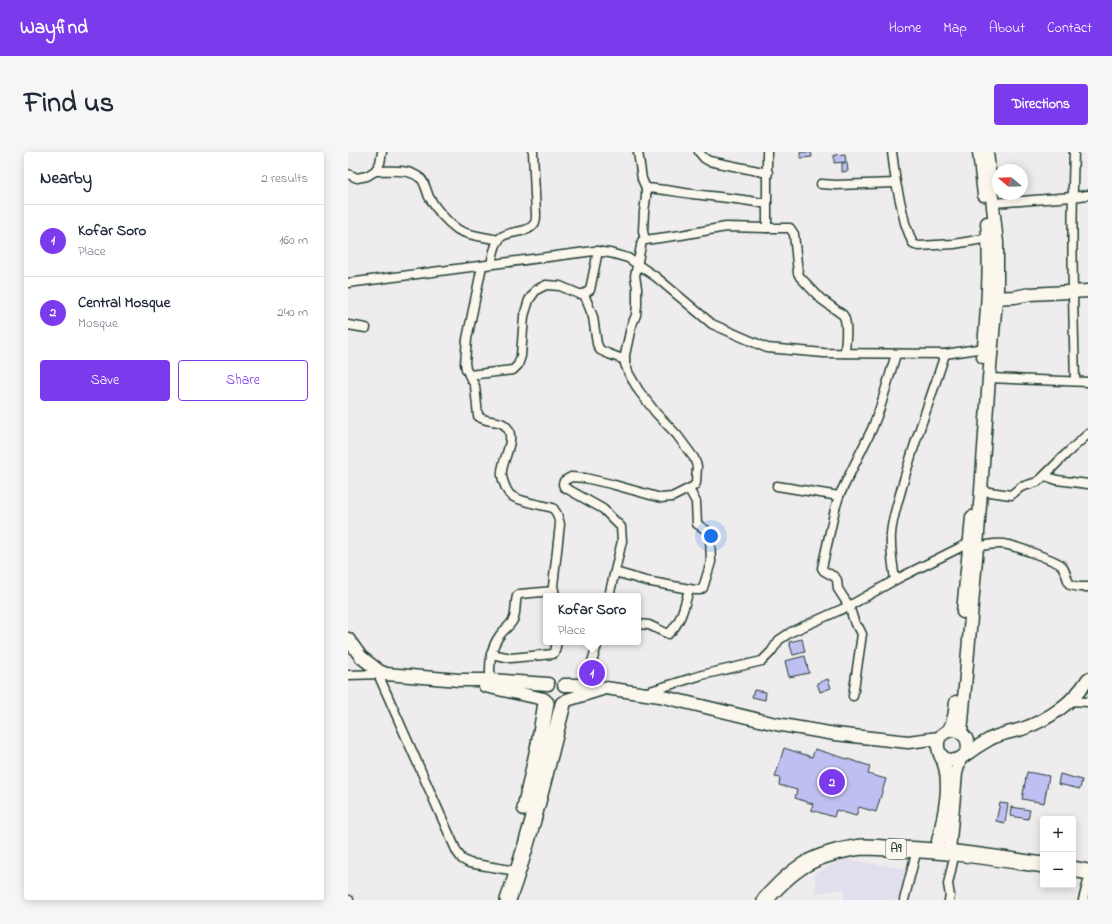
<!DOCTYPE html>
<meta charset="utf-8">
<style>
:root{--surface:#fff;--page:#f6f6f7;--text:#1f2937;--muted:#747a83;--line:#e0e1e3;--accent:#7c3aed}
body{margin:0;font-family:"Indie Flower",sans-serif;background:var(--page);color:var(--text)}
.controls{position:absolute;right:12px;bottom:12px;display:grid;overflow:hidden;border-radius:4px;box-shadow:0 2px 10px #0003}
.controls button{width:36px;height:36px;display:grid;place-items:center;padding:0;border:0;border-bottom:1px solid var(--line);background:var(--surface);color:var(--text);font:20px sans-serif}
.compass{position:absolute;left:644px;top:12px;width:36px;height:36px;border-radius:50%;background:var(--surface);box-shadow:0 2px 10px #0003;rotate:289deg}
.you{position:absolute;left:363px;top:384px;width:14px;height:14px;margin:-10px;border:3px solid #fff;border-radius:50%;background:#1a73e8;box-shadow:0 0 0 6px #1a73e833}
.badge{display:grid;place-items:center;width:26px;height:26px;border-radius:50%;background:var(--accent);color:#fff;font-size:13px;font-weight:700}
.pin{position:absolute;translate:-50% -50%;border:2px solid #fff;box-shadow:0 1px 4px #0006}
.popup{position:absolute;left:195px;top:441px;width:98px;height:52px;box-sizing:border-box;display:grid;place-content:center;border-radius:4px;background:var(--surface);filter:drop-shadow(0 1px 3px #0005);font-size:13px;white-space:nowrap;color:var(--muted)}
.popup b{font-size:15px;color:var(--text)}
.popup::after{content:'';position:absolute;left:50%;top:100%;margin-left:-8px;border:8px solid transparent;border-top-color:var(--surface)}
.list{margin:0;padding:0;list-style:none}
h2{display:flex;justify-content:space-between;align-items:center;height:52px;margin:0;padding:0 16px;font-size:17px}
h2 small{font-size:13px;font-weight:400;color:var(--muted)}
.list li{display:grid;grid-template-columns:26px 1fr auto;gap:12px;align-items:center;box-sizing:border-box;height:72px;padding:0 16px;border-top:1px solid var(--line)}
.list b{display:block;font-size:15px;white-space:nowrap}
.list p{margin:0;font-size:13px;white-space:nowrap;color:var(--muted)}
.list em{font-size:13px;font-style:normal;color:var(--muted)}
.actions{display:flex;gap:8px;padding:12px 16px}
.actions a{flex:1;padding:9px 0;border:1px solid var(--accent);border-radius:4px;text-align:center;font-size:14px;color:var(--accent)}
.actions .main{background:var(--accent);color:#fff}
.map{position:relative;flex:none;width:740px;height:748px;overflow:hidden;border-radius:4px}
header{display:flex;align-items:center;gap:24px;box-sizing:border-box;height:56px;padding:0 20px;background:var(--accent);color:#fff}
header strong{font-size:19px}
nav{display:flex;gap:22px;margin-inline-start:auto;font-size:14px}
.intro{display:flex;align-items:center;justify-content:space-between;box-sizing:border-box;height:96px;padding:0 24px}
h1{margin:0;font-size:28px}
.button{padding:10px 18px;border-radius:4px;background:var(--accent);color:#fff;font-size:14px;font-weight:700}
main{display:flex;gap:24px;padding:0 24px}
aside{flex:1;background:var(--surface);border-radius:4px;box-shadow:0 2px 10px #0003}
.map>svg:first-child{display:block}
.built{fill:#e1deee}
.building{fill:#c0bff1;stroke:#1f3d34}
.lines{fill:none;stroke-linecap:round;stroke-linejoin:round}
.street-casing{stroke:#1f3d34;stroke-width:11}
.secondary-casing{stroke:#1f3d34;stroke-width:15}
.highway-casing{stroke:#1f3d34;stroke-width:18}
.street{stroke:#fbf7ec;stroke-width:8}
.secondary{stroke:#fbf7ec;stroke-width:12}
.highway{stroke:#fbf7ec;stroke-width:15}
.labels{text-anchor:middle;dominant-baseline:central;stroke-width:3;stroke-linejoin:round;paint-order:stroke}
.shield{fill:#fbf7ec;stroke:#61756b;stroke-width:1}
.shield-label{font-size:12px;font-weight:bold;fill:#1f3d34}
</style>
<header>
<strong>Wayfind</strong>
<nav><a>Home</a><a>Map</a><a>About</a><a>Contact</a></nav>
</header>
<div class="intro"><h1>Find us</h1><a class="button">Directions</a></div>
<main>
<aside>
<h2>Nearby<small>2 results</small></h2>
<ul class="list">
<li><span class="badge">1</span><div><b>Kofar Soro</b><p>Place</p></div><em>160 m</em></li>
<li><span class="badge">2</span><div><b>Central Mosque</b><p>Mosque</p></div><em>240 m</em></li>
</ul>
<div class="actions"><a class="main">Save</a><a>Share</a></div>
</aside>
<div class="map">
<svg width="740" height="748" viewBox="0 0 740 748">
<rect width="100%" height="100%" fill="#efeced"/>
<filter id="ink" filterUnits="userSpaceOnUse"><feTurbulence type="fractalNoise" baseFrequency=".025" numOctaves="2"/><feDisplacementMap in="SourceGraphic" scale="8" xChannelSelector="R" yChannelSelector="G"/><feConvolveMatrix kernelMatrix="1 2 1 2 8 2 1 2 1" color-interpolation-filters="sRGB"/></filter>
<g filter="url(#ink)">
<!-- built -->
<polygon class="built" points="498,707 558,717 552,748 496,748 496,737 468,741 467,721"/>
<!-- building -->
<g class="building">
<polygon points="452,0 463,0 464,5 453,6"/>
<polygon points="497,2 498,10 486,11 486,3"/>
<polygon points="494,11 499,11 500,19 494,20"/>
<polygon points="454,487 457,500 445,503 441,490"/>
<polygon points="457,504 461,521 441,525 437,509"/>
<polygon points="480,527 483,536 472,540 469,531"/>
<polygon points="406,538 418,540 417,548 404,545"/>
<polygon points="436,596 464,605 467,597 522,614 520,622 538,627 528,660 511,655 508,664 488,658 486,665 463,658 465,652 447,646 449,638 431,633 432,626 427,625"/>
<polygon points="679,620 701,624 696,651 674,647"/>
<polygon points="712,622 734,628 732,637 710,632"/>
<polygon points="652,651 660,652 657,671 648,669"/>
<polygon points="663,655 682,658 680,667 662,664"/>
</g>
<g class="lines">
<!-- street casing -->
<g class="street-casing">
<g id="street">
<polyline points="290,0 294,27 298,36 298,45 296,60 295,79 297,88"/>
<polyline points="351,0 356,6 361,9 420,21"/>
<polyline points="544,0 548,31 557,71 564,90 567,93 571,94 606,92 641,86"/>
<path d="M 726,0 C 723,77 725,153 727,229"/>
<path d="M 27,19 C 42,19 60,16 72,26 C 76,28 79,40 81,45 C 88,57 98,69 109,77 C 119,84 139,85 151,88"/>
<polyline points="0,22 9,26 19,24 27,19 32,11 34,0"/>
<polyline points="473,32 488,33 548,31"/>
<path d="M 298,36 C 314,37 329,40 345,42 C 370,45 394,47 419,52"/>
<polyline points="646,51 724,45 740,43"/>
<polyline points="419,76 419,0"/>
<path d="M 143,112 C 145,104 146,93 152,86 C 160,78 180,82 186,72 C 188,70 188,66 188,63 L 185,0"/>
<path d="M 134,114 L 119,187 L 117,211 L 118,217 L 127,234 L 130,264 C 138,272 154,266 160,277 C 167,288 155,307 154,319 C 153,324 155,329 157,334 C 159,338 160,342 164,344 C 173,350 194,353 205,356 L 209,362 L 212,372 L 205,434 L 207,444"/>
<polyline points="0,131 246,99 262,101 280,106 308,125 364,172 419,196 476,201 597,202 636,196"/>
<polyline points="236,142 245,165 249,192 252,198 261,202 277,208"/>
<polyline points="0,173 18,176"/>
<polyline points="121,223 165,218 170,213 173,204 176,164 181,148 188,138 198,133 212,134 231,142 236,142 242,138 250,99"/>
<polyline points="641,226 740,230"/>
<polyline points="697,324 709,328 740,332"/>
<polyline points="429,334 491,344"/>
<polyline points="634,339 663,343 673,335 689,330 693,327 718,302 740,282"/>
<path d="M 629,395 C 639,393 650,390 660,393 C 670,395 706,408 713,413 C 718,418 718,426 722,433 L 731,435 L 740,435"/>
<polyline points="267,420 298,429 347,438 352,438 355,436 363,410 362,382 361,380 349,372 348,350 341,337"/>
<path d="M 547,428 C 545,413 542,398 543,382 C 544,367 550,350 554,335 C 566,290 583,246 597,202"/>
<path d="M 261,444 L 274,389 L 273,375 L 255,357 L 216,335 L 215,332 L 216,329 L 223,325 L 237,326 L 263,332 L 313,346 L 324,345 L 346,334 L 348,331 L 349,314 L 346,306 L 329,283 L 308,261 L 291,239 L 281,222 L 277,212 L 277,203 L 283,175 L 288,163 L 289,153 L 289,136 L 287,124 L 294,89 L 297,88 L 333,83 L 378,75 L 419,76 L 442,76 L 446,82 L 450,121 L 452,125 L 473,147 L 495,163 C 501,172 497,191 497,201"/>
<path d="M 290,472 L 301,473 L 320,482 C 333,472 337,452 341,437"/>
<polyline points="143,502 163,506 205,502 207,499 209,490"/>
<polyline points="30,522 109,700 114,707 121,711 162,718"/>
<polyline points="0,523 35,522"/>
<path d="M 142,528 C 142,511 141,498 152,483 C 156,477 163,474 166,466 C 168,460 167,451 169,444 L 172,442 L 206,439"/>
<polyline points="237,533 250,490"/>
<polyline points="299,540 354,523 414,509 423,500 431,488 443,480 501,454 547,428 621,391"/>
<polyline points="505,544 514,482 511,476 507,472 501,454 490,437 489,428 487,425 476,419 474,416 487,357 491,344 524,277 532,256 548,202"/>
<polyline points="721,549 740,550"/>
<polyline points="0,748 1,748"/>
<polyline points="556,748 569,697"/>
<polyline points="601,748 602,744 600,732 607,700"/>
<polyline points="735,748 740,729"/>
</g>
</g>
<!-- secondary casing -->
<g class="secondary-casing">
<g id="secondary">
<polyline points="631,0 636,43"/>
<polyline points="641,146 667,145 682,142 740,139"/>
<path d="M 635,205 C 639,162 643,114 639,71"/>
<polyline points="615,460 624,365"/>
<polyline points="0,487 13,505 31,519 38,522 111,528 142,528 200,532"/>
<path d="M 216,533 L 237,533 L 312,544 L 428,572 L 487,582 L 560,590 L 591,586 C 608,565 631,592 614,605 C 610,608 606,609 602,608 C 591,606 588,596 591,586"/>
<polyline points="137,534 196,547"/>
<polyline points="219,548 254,537"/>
<path d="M 600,579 C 606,570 607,561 608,550"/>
<polyline points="613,581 629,395 641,226 649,137 649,91 639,0"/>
<path d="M 616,604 C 624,598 633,592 642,587 C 652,582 664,580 674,577 C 700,568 726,550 740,527"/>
<path d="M 588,698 C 594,671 607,628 592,603"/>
<polyline points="601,699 608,621 612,607"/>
</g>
</g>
<!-- highway casing -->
<g class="highway-casing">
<g id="highway">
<polyline points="177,656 191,592 198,551"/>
<polyline points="725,717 740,720"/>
<path d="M 160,748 C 183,684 198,618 215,552"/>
<path d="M 417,748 C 430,733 445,718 463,709 C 478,702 500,696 516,695 C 527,695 539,696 550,697 C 599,698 647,706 695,713"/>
</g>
</g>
<!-- street -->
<use href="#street" class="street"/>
<!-- secondary -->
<use href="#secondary" class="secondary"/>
<!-- highway -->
<use href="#highway" class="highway"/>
</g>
</g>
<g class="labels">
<!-- shield labels -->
<rect class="shield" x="538" y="687" width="20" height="20" rx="3"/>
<g class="shield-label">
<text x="548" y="697">A9</text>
</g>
</g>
</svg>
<div class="controls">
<button>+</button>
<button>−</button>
</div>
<svg class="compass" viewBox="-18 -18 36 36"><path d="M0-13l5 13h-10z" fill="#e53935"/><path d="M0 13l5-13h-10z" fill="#747a83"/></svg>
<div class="you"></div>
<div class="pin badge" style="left:244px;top:521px">1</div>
<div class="popup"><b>Kofar Soro</b>Place</div>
<div class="pin badge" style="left:484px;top:630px">2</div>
</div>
</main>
